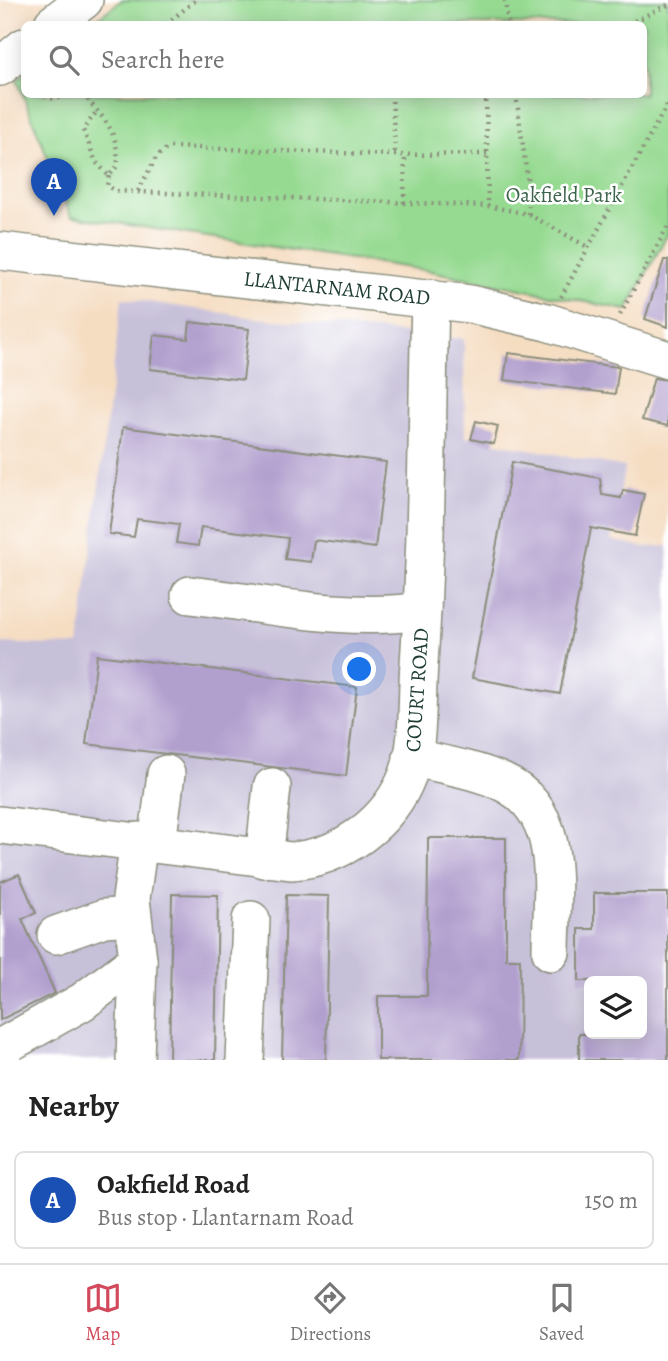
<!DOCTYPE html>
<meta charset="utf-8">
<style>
:root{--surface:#fff;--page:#f6f6f6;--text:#222;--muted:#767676;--line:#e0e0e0;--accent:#d1495b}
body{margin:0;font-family:Alegreya,serif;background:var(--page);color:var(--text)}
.controls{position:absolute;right:21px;bottom:21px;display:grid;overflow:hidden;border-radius:10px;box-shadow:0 4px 18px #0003}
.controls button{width:63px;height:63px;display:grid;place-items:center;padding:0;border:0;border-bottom:2px solid var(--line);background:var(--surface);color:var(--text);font:35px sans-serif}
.you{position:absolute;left:360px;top:670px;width:24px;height:24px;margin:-18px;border:5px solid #fff;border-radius:50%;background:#1a73e8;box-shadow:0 0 0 10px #1a73e833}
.badge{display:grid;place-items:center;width:46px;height:46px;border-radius:50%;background:var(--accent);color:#fff;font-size:23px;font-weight:700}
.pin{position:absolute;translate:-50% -58px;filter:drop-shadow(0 2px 4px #0008)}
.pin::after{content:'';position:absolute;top:37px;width:24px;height:21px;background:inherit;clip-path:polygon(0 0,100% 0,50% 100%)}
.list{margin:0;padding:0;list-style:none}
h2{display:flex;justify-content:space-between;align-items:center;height:91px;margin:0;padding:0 28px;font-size:30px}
h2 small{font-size:23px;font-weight:400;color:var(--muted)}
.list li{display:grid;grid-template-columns:46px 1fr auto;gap:21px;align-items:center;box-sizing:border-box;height:98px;margin:0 14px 14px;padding:0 14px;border:2px solid var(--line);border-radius:10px}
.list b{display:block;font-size:26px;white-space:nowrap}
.list p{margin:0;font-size:23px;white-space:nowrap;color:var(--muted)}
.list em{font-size:23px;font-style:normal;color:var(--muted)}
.icon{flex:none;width:38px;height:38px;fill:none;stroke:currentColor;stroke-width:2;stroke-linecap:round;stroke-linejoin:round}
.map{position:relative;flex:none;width:668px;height:1060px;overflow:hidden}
.search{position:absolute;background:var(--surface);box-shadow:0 4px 18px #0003;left:21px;right:21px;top:21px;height:77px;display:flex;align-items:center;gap:18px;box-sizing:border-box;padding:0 24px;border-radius:10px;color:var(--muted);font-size:26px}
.sheet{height:203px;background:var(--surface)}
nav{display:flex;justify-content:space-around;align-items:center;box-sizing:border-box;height:98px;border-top:2px solid var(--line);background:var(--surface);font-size:19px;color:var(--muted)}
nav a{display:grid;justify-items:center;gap:4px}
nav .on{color:var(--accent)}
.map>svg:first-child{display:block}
.industrial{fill:#c7c0d9;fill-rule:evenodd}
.green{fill:#96da92;stroke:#5a8c63;stroke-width:2}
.building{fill:#b19fce}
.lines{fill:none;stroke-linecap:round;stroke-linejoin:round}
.minor-casing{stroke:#8a8d7b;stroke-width:40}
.path{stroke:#8a8d7b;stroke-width:4.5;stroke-dasharray:2 5;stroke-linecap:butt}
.minor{stroke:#fff;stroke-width:37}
.labels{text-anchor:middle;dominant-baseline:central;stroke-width:5;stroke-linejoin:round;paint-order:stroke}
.park-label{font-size:21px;fill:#3d644c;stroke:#fff}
.street-label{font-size:21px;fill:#1f3d34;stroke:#fff}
</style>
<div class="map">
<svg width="668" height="1060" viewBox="0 0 668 1060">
<rect width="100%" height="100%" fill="#fff"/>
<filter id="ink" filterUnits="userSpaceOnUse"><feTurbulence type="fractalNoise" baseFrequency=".0143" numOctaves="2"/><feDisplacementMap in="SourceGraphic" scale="14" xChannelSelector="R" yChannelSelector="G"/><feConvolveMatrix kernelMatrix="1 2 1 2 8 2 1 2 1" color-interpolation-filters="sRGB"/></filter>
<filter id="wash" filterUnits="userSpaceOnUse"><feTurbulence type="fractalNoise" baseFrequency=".00686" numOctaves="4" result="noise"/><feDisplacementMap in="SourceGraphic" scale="28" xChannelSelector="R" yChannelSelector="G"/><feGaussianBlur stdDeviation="1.57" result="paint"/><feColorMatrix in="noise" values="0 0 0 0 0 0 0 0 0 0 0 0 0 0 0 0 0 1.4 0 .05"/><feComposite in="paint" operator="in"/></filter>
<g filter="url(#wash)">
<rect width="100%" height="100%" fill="#f5ddc2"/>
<!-- industrial -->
<path class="industrial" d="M 122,298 L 256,318 L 464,339 L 465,437 L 625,467 L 611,540 L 643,547 L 668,546 L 668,1060 L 0,1060 L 0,643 L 79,646 ZM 589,981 L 642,981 L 642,1034 L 589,1034 Z"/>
<!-- green -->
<polygon class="green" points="122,0 668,0 668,233 627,310 430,271 71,216 17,80 24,74 24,94 644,94 644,24 90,24"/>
<g id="blocks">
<!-- building -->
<g class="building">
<polygon points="664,260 668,260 668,327 645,319"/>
<polygon points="190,322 249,329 243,380 150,369 154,335 188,339"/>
<polygon points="508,353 619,367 615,394 504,380"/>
<polygon points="654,378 668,380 668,426 642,420"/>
<polygon points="476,421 498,426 494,444 471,439"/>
<polygon points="123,427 386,462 375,548 314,540 311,562 285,559 288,538 201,527 198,546 176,543 179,524 137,519 134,537 109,534"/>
<polygon points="512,462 600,478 602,495 621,498 623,490 644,494 635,536 591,528 560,694 472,678"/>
<polygon points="97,655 357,687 346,776 86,744"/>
<polygon points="428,838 506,838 506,959 520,959 519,1060 378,1060 378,996 427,996"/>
<polygon points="19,874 36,913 22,919 55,993 0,1020 0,882"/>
<polygon points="594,893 668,893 668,1060 579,1060 579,1034 642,1034 642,981 579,981 579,929 594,929"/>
<polygon points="172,894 218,895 215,1060 169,1060"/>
<polygon points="286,895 329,896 326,1060 282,1060"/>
</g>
</g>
</g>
<g filter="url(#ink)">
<use href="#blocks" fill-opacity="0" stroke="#8a8d7b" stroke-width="2"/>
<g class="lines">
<!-- minor casing -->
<g class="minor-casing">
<g id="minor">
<polyline points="53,24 84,0"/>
<polyline points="0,67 24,47"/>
<polyline points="0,251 470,304 547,322 668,360"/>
<path d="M 190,595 C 266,604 346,622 422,611"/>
<path d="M 412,757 C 442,765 474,769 502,782 C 567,811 551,893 551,952"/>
<path d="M 0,825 L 291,861 C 342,858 390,822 408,774 C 420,741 416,699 419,664 C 427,542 427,419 430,298"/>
<polyline points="157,844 166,774"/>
<polyline points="264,859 272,787"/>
<polyline points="56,935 104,918 132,916"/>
<polyline points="0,1048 82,1002 138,960"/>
<polyline points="135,1060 138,960 131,899 139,841"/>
<polyline points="245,1060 251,920"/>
</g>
</g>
<!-- path -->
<g class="path">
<polyline points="505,0 508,24"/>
<polyline points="166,24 196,0"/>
<polyline points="628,24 668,5"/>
<polyline points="38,94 55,99 72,94"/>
<path d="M 83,94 C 106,122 117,128 118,165 L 109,176 L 96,162 L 83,130 L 97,111"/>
<polyline points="392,94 395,155"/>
<polyline points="486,94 488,206"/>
<polyline points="516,94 529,191 528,214"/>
<polyline points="109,176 107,185 115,191 488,206 528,214 588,247"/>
<polyline points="138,191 157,156 169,147 395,155 487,154"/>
<polyline points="404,203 405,155"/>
<polyline points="561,297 668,103"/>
<polyline points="620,315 668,226"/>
</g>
<!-- minor -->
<use href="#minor" class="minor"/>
</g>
</g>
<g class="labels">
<!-- park labels -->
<g class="park-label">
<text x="564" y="195">Oakfield Park</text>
</g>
<!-- street labels -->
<g class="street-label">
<text transform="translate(337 288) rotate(6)">LLANTARNAM ROAD</text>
<text transform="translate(417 690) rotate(-86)">COURT ROAD</text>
</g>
</g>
</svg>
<div class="controls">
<button><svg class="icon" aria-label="layers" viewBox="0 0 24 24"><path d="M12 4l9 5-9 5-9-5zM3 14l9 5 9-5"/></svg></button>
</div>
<div class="you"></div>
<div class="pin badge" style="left:54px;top:216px;background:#1a4fb4">A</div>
<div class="search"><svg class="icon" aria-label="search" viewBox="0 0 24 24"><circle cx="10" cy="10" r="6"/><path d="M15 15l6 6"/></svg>Search here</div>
</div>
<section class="sheet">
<h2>Nearby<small></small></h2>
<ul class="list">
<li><span class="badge" style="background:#1a4fb4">A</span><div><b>Oakfield Road</b><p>Bus stop · Llantarnam Road</p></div><em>150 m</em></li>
</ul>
</section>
<nav>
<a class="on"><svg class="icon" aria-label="map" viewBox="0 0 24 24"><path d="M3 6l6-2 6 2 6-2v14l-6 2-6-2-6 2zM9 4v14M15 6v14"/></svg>Map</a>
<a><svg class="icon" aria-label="directions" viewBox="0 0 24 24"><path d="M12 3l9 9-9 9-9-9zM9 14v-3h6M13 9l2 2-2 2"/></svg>Directions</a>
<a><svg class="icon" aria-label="saved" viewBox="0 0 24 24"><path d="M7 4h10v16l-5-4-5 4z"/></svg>Saved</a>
</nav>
